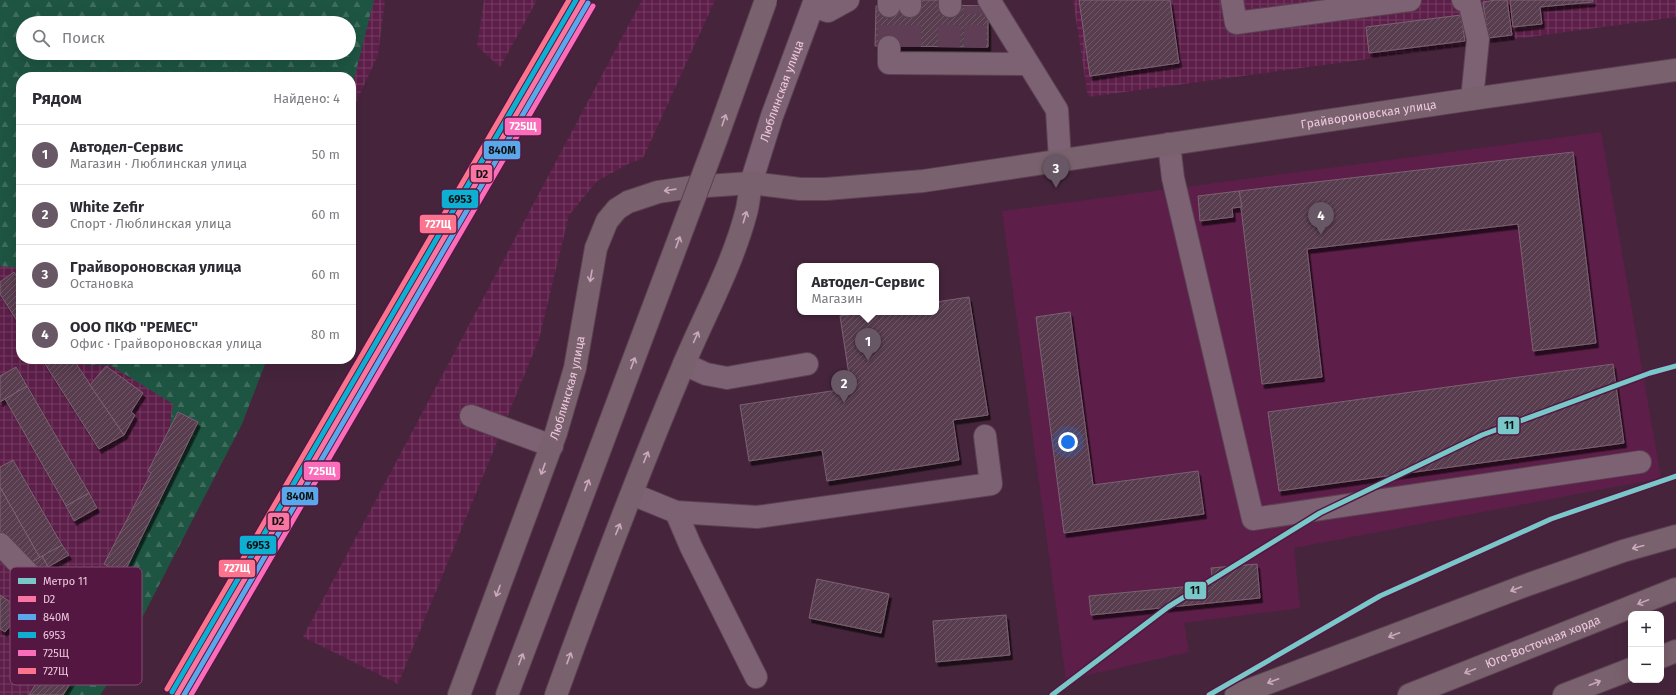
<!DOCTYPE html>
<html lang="ru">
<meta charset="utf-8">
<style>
:root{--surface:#fff;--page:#f7f7f7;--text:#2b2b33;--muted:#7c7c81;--line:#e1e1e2;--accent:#685866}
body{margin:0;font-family:"Fira Sans",sans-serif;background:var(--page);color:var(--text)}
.controls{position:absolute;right:12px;bottom:12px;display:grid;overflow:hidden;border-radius:8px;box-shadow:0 4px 16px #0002}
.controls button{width:36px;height:36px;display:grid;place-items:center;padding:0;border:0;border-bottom:1px solid var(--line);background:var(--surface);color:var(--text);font:20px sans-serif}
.you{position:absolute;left:1068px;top:442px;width:14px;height:14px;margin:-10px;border:3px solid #fff;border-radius:50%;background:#1a73e8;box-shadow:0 0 0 6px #1a73e833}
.badge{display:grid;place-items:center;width:26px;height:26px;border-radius:50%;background:var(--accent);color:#fff;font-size:13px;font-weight:700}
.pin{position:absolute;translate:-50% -33px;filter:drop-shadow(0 1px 2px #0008)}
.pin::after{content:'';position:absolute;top:21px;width:14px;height:12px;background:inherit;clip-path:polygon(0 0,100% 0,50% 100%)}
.popup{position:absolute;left:797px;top:263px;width:142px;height:52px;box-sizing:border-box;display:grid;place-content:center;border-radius:8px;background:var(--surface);filter:drop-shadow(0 1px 3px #0005);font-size:13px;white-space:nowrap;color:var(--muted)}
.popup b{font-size:15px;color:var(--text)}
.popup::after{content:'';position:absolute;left:50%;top:100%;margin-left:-8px;border:8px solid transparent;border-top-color:var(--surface)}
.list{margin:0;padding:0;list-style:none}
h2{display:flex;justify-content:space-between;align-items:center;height:52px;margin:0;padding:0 16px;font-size:17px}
h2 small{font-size:13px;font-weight:400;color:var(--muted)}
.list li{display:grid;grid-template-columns:26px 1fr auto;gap:12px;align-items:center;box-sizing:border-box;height:60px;padding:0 16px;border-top:1px solid var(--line)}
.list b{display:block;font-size:15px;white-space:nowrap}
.list p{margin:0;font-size:13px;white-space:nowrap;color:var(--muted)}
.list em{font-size:13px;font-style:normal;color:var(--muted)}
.icon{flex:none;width:22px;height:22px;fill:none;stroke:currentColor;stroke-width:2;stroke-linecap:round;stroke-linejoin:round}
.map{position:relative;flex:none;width:1676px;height:695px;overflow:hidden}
.search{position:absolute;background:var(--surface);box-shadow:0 4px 16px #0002;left:16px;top:16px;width:340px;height:44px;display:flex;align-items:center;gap:10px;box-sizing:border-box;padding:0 14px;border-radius:22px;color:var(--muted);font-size:15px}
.panel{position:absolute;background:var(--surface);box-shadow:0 4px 16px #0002;left:16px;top:72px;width:340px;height:292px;border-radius:16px}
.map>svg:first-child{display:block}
.built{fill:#5d1e49}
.industrial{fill:url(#industrial-grid);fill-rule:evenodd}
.forest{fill:url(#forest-firs);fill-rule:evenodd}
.building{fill:url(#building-hatch);stroke:#7c6072;filter:url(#shadow)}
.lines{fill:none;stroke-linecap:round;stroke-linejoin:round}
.minor-tunnel{stroke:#5f3d54;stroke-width:22;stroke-dasharray:22 11;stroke-linecap:butt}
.minor-casing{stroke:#5c4253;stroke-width:24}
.major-casing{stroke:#5c4253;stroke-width:24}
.minor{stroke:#7d6273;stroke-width:22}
.major{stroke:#79616d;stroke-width:22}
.major-bridge-casing{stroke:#5c4253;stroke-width:24;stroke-linecap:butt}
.major-bridge{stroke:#79616d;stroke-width:22}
.rail-1-casing{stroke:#541741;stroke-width:8}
.rail-2-casing{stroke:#541741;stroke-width:8}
.rail-3-casing{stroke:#541741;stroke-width:8}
.rail-4-casing{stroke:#541741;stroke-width:8}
.rail-5-casing{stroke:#541741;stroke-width:8}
.rail-1{stroke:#f975a2;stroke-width:5}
.rail-2{stroke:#5aa8eb;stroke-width:5}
.rail-3{stroke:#0dafd3;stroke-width:5}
.rail-4{stroke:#fb6dba;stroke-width:5}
.rail-5{stroke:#fc738d;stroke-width:5}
.metro-1-casing{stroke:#541741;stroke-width:8}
.metro-1{stroke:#78c7c9;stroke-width:5}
.oneway{stroke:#cba9bc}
.labels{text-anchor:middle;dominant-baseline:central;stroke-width:4;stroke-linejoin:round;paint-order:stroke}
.street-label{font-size:12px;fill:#eec8de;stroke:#541741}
.key{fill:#541741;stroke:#824c70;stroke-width:1}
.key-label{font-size:11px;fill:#eec8de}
.line-badge{stroke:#541741;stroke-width:1.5}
.badge-label{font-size:11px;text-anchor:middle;font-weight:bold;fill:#fff}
.pale-badge-label{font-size:11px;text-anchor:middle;font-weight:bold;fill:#111}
</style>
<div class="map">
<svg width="1676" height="695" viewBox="0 0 1676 695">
<defs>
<pattern id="industrial-grid" width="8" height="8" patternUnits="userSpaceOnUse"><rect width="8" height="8" fill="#5d1e49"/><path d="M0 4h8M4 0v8" fill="none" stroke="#753d63"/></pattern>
<pattern id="forest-firs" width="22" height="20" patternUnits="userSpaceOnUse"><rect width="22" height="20" fill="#1e5542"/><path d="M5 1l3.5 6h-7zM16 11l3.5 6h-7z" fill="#3f6c5d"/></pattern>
<pattern id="building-hatch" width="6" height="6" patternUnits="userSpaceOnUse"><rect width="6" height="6" fill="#593e50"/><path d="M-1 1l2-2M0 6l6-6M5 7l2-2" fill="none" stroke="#715869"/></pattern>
<filter id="shadow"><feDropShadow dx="2.5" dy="4.5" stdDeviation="0" flood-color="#0009"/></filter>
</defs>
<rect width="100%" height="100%" fill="#46253c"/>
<!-- built -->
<polygon class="built" points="1601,132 1661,478 1294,548 1300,608 1184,623 1189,652 1066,680 1002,211"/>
<!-- industrial -->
<g class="industrial">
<path d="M 0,0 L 385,0 L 378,55 L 351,113 L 351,77 L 21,77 L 21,359 L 238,359 L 73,695 L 0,695 ZM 23,23 L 349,23 L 349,53 L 23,53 Z"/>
<polygon points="484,0 537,0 500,67 477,46"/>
<polygon points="642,0 715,0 643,158 628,164 597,181 569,215 539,339 398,684 303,637"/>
<polygon points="1073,0 1676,0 1676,17 1088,97"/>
</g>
<!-- forest -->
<g class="forest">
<path d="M 0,0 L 374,0 L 351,91 L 351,77 L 21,77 L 21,268 L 0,266 ZM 23,23 L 349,23 L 349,53 L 23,53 Z"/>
<polygon points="81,359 267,359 242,424 109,682 100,695 45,695 164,468 173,404 110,365 85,365"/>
</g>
<!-- building -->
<g class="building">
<polygon points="915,0 945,0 944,5 988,6 988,47 875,46 876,6 915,6"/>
<polygon points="1079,0 1170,0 1179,63 1090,76"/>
<polygon points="1496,0 1507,0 1512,35 1488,38 1483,2"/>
<polygon points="1510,0 1593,0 1593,2 1540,7 1542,24 1513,27"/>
<polygon points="1461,15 1465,41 1369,53 1366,27"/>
<polygon points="1573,152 1596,343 1533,351 1518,224 1307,249 1322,377 1262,384 1239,191"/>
<polygon points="1239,191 1242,207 1232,208 1233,217 1200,221 1198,196"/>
<polygon points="14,272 21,283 21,327 0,294 0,282"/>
<polygon points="969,297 988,415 953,420 959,460 827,481 822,450 749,461 740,405 851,388 840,316 869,312 936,312 936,302"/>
<polygon points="1070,312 1093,485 1198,471 1204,514 1064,533 1036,317"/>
<polygon points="42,359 73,359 124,435 99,449"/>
<polygon points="1613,364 1624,443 1279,491 1268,412"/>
<polygon points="106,366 143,393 131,412 135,415 124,435 90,385"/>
<polygon points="16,367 27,386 0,402 0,376"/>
<polygon points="27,386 89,493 66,506 5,399"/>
<polygon points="178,412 198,422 123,575 104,564 151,473 148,471"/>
<polygon points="13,460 62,545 40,558 0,487 0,467"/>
<polygon points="0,487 40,558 17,571 0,540"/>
<polygon points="89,493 97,508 74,521 66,506"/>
<polygon points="62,545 69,555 48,567 42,556"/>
<polygon points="42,556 48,567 26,579 20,569"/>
<polygon points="1257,564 1260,598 1091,615 1089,596 1213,584 1211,568"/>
<polygon points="113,568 128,577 72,668 53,656 101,579 105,582"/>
<polygon points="817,579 889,594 881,633 809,618"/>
<polygon points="0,595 22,610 5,632 0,629"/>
<polygon points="1006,615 1010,655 936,662 933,621"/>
<polygon points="53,656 78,671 63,695 29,695"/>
</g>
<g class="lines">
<!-- minor-tunnel -->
<g class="minor-tunnel">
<polyline points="889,47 889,6"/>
<polyline points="910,47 910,6"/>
<polyline points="949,47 950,6"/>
<polyline points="975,47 975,6"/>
</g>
<!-- minor casing -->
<g class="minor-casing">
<g id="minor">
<polyline points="889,0 889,6"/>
<polyline points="989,0 1057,110 1060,160"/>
<polyline points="1232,0 1236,23 1410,0"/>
<polyline points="1463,0 1469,1 1478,39 1472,99"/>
<polyline points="813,6 828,11 848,0"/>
<polyline points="910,6 910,0"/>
<polyline points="950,6 950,0"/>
<polyline points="889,47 889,63 1028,64"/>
<polyline points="1169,144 1173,178 1253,519 1640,462"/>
<path id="s1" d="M 751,183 L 772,116 L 815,0"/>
<polyline points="684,364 706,374 727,378 807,364"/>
<polyline points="471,416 552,446"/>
<polyline points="632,494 676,512 757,517 991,484 985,436"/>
<polyline points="676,512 691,547 756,677"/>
<polyline points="0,544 30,575 70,596"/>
</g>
</g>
<!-- major casing -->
<g class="major-casing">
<g id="major">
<polyline points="1661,657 1676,651"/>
<path id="s2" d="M 459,695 L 556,433 L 575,368 L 596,248 L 607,221 L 617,209 L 628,202 L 658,192 L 692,187 L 751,183 L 800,189 L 826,189 L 923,181 L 1472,99 L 1676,70"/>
<polyline points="507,695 573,521"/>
<path d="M 556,695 C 596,584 638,473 684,364 C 705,314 732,266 746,213 C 749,203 749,193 751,183"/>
<polyline points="1236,695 1524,586 1623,551 1676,536"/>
<path id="s3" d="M 1409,695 L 1676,589"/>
<polyline points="1564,695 1631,669"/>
</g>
</g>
<!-- minor -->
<use href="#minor" class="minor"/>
<!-- major -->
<use href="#major" class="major"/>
<!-- major-bridge casing -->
<g class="major-bridge-casing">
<polyline id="major-bridge" points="573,521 716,140 766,0"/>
</g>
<!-- major-bridge -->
<use href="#major-bridge" class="major-bridge"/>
<!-- rail-1 casing -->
<g class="rail-1-casing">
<polyline id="rail-1" points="177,695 583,0"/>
</g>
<!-- rail-2 casing -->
<g class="rail-2-casing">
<polyline id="rail-2" points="184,695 588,3"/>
</g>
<!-- rail-3 casing -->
<g class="rail-3-casing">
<polyline id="rail-3" points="172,692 576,0"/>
</g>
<!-- rail-4 casing -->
<g class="rail-4-casing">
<polyline id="rail-4" points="191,695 593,6"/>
</g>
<!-- rail-5 casing -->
<g class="rail-5-casing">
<polyline id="rail-5" points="167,689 569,0"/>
</g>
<!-- rail-1 -->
<use href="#rail-1" class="rail-1"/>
<!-- rail-2 -->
<use href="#rail-2" class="rail-2"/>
<!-- rail-3 -->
<use href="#rail-3" class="rail-3"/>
<!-- rail-4 -->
<use href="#rail-4" class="rail-4"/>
<!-- rail-5 -->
<use href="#rail-5" class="rail-5"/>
<!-- metro-1 casing -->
<g class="metro-1-casing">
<g id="metro-1">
<polyline points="1052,695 1168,607 1320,513 1482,435 1650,373 1676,366"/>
<polyline points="1209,695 1380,596 1551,519 1676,476"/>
</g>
</g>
<!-- metro-1 -->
<use href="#metro-1" class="metro-1"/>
</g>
<!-- one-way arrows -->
<defs><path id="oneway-shaft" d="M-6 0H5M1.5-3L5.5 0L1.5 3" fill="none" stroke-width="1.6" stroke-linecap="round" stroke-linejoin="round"/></defs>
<g class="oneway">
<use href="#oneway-shaft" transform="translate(724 120) rotate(-71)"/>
<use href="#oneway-shaft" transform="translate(670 190) rotate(172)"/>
<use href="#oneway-shaft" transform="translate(745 217) rotate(-73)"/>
<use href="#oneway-shaft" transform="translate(678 242) rotate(-70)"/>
<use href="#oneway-shaft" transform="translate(591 276) rotate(100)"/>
<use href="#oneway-shaft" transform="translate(696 337) rotate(-66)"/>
<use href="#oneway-shaft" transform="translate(633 363) rotate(-69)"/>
<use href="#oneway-shaft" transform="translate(646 457) rotate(-68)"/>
<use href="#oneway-shaft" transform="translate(543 469) rotate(110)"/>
<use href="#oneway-shaft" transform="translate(587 485) rotate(-69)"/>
<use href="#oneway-shaft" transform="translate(618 529) rotate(-68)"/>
<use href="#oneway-shaft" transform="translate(1638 547) rotate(165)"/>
<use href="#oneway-shaft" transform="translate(1516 589) rotate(159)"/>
<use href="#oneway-shaft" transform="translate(498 591) rotate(110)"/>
<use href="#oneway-shaft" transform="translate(1643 602) rotate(158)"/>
<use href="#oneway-shaft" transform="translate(1394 635) rotate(159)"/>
<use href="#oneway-shaft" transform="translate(569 658) rotate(-70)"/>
<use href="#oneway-shaft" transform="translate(521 659) rotate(-69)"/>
<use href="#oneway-shaft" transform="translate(1470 671) rotate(158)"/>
<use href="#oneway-shaft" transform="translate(1273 681) rotate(159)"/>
<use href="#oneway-shaft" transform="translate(1595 683) rotate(-21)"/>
</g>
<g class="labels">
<!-- street labels -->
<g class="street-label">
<text stroke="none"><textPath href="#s1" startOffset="97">Люблинская улица</textPath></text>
<text stroke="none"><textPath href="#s2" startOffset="1275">Грайвороновская улица</textPath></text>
<text stroke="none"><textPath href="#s2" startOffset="326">Люблинская улица</textPath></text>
<text stroke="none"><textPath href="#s3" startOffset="144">Юго-Восточная хорда</textPath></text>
</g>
</g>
<!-- legend -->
<rect x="10" y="567" width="132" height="118" rx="6" class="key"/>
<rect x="18" y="578" width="18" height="6" fill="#78c7c9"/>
<rect x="18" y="596" width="18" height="6" fill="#f975a2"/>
<rect x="18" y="614" width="18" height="6" fill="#5aa8eb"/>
<rect x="18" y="632" width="18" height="6" fill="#0dafd3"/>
<rect x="18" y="650" width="18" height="6" fill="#fb6dba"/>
<rect x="18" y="668" width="18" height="6" fill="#fc738d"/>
<g class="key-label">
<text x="43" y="585">Метро 11</text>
<text x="43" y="603">D2</text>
<text x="43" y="621">840М</text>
<text x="43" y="639">6953</text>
<text x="43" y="657">725Щ</text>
<text x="43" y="675">727Щ</text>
</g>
<g class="line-badge">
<rect x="504" y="117" width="38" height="19" rx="4" fill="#fb6dba"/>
<rect x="483" y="140" width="38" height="20" rx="4" fill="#5aa8eb"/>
<rect x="470" y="164" width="23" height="19" rx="4" fill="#f975a2"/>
<rect x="441" y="189" width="38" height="20" rx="4" fill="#0dafd3"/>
<rect x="419" y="214" width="38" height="20" rx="4" fill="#fc738d"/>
<rect x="1497" y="416" width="23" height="19" rx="4" fill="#78c7c9"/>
<rect x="303" y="461" width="38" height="20" rx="4" fill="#fb6dba"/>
<rect x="281" y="486" width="38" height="20" rx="4" fill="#5aa8eb"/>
<rect x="267" y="512" width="23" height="19" rx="4" fill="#f975a2"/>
<rect x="239" y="535" width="38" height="20" rx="4" fill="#0dafd3"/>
<rect x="218" y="559" width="38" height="19" rx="4" fill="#fc738d"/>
<rect x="1184" y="581" width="23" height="19" rx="4" fill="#78c7c9"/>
</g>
<g class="badge-label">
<text x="523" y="130">725Щ</text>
<text x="438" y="228">727Щ</text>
<text x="322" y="475">725Щ</text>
<text x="237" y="572">727Щ</text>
</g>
<g class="pale-badge-label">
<text x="502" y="154">840М</text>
<text x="482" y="178">D2</text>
<text x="460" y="203">6953</text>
<text x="1509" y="429">11</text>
<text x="300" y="500">840М</text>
<text x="278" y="525">D2</text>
<text x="258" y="549">6953</text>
<text x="1195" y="594">11</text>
</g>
</svg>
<div class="controls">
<button>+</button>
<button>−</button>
</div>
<div class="you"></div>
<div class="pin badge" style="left:868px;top:361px">1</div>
<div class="popup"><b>Автодел-Сервис</b>Магазин</div>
<div class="pin badge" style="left:844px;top:403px">2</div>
<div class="pin badge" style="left:1056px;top:188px">3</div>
<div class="pin badge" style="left:1321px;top:235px">4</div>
<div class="search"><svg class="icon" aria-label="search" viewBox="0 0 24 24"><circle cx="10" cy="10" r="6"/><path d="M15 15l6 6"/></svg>Поиск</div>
<section class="panel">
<h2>Рядом<small>Найдено: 4</small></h2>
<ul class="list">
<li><span class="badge">1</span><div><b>Автодел-Сервис</b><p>Магазин · Люблинская улица</p></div><em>50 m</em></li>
<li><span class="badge">2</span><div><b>White Zefir</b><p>Спорт · Люблинская улица</p></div><em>60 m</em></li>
<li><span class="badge">3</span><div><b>Грайвороновская улица</b><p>Остановка</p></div><em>60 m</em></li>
<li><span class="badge">4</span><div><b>ООО ПКФ &quot;РЕМЕС&quot;</b><p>Офис · Грайвороновская улица</p></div><em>80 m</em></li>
</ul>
</section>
</div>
